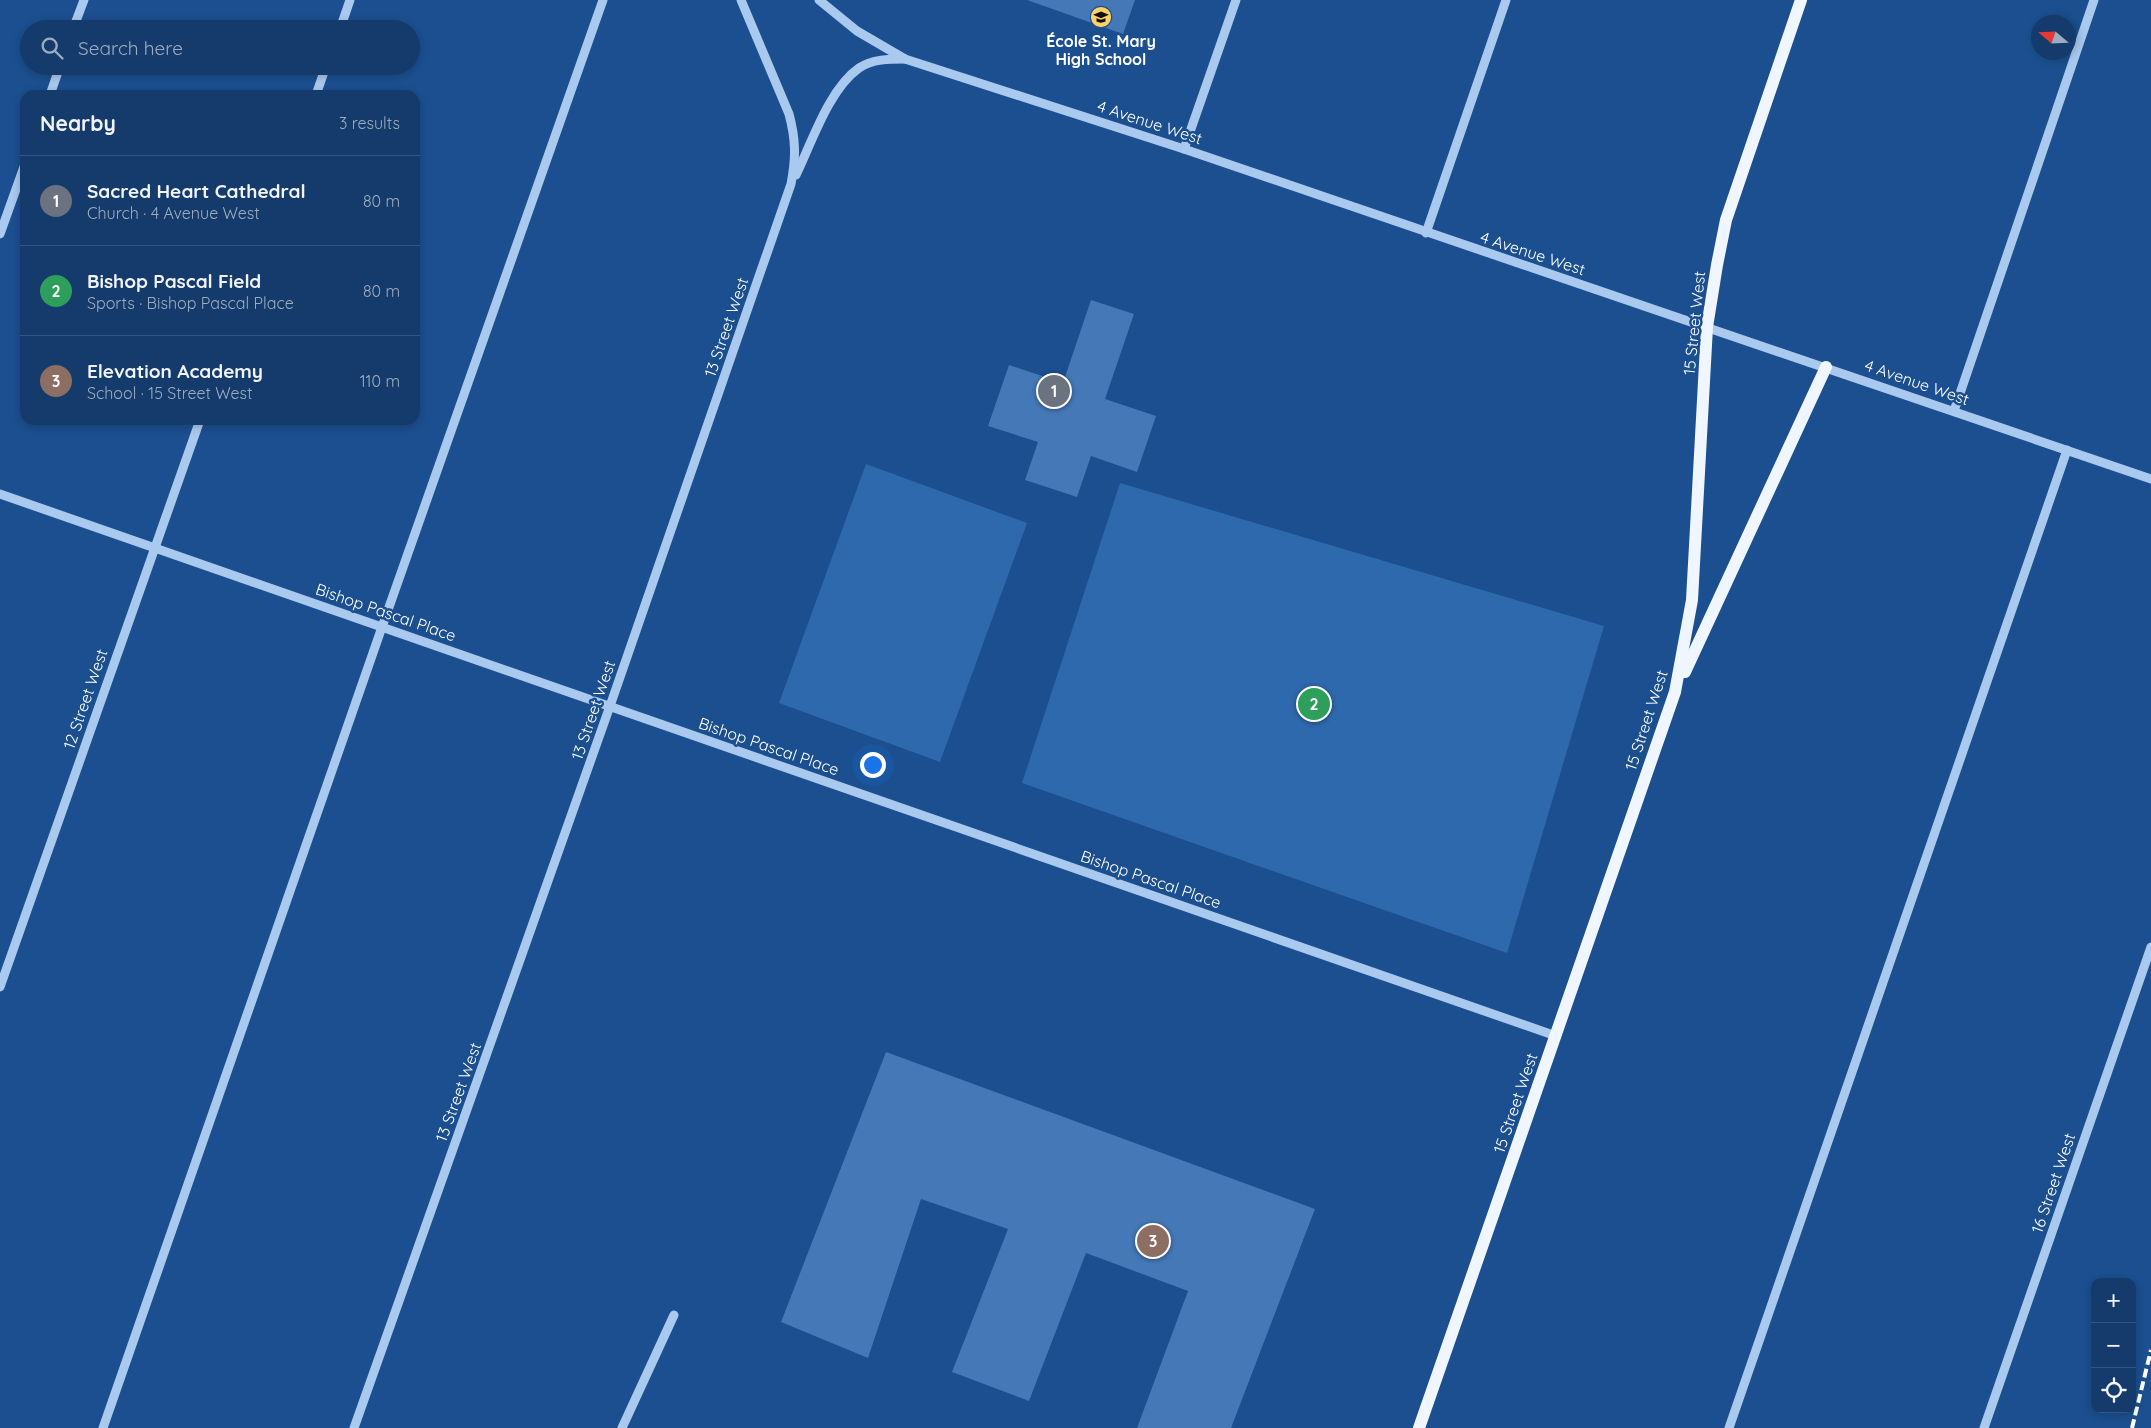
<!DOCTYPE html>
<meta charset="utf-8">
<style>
:root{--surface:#143b6b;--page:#214673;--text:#f1f3f6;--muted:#9dadc1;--line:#33557e;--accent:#ffd166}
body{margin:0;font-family:Quicksand,sans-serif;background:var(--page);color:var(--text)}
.controls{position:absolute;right:15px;bottom:15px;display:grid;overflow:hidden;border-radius:10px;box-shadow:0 2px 8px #0003}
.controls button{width:45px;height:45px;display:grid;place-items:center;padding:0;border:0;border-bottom:1px solid var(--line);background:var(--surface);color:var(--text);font:25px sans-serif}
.compass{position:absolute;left:2031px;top:15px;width:45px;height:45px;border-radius:50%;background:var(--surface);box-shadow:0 2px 8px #0003;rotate:289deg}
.you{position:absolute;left:872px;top:764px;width:18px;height:18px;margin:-12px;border:4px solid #fff;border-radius:50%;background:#1a73e8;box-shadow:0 0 0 8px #1a73e833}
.badge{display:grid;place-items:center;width:32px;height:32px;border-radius:50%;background:var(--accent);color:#fff;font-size:16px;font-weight:700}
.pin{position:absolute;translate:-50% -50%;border:2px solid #fff;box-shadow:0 1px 5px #0006}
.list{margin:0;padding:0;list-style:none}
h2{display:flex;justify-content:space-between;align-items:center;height:65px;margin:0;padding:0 20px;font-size:21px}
h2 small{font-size:16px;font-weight:400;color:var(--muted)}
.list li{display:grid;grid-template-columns:32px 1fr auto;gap:15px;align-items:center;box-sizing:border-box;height:90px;padding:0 20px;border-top:1px solid var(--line)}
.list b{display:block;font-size:19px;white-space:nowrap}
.list p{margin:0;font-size:16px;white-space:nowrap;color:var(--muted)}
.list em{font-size:16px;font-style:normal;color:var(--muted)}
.icon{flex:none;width:28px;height:28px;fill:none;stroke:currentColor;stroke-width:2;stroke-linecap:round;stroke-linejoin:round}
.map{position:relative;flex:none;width:2151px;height:1428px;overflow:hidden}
.search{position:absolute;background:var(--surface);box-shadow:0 2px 8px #0003;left:20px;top:20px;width:400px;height:55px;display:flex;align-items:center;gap:12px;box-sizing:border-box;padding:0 18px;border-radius:28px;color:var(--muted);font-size:19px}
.panel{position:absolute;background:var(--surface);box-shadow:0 2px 8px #0003;left:20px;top:90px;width:400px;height:335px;border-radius:15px}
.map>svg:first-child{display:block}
.green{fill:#2e69ad}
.building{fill:#4478b7}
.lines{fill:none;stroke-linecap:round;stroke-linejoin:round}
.minor{stroke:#a9c9ee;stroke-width:9}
.major{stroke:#f0f6ff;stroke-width:12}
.rail{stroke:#fff;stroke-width:4;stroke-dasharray:9 4;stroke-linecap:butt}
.labels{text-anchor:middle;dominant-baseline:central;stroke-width:5;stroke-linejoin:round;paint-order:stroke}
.poi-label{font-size:16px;font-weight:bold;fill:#fff;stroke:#1b4f8f}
.street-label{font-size:16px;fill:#fff;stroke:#1b4f8f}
</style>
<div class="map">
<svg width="2151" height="1428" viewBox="0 0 2151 1428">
<rect width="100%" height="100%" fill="#1b4f8f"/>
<!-- green -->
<g class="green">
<polygon points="866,464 1027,523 940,762 779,703"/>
<polygon points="1120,483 1604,626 1507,953 1022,783"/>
</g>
<!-- building -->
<g class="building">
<polygon points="1027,0 1135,0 1123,34"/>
<polygon points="1091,300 1134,314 1105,399 1156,416 1137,472 1091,456 1077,497 1025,480 1038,442 988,426 1009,365 1063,383"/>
<polygon points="886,1052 1315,1209 1231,1428 1137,1428 1188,1291 1086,1253 1029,1401 952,1372 1008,1229 921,1199 868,1358 781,1322"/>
</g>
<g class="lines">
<!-- minor -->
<g class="minor">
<polyline points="819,0 857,31 905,59 1184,149 2151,479"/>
<polyline points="73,29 84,0"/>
<polyline points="340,29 350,0"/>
<polyline points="50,95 60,66"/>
<polyline points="316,95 326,66"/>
<polyline points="1184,149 1236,0"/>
<path d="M 796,175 C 812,142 829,89 859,68 C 872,59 890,59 905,59"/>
<polyline points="1426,233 1506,0"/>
<polyline points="0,234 25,164"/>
<polyline points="1954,411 2094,0"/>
<polyline points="0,494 1556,1036"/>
<polyline points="0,987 200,420"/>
<polyline points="103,1428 382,627 603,0"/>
<path d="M 354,1428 L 610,706 L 791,184 C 796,158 796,140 789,114 L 741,0"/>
<polyline points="622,1428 674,1315"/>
<polyline points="1729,1428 2067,450"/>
<polyline points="1984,1428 2151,947"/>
</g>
<!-- major -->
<g class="major">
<polyline points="1685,672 1826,367"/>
<polyline points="1419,1428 1675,692 1692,600 1707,327 1717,265 1726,220 1801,0"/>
</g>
<!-- rail -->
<polyline class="rail" points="2132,1428 2151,1350"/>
</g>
<!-- icons -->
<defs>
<g id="school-disc" transform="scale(1.125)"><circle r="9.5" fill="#ffd166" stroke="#1b4f8f"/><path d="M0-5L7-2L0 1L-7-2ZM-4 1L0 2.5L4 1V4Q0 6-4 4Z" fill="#111"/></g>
</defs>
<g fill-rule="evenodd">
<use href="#school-disc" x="1101" y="17"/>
</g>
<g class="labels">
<!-- poi labels -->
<g class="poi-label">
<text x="1101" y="41">École St. Mary<tspan x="1101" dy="18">High School</tspan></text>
</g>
<!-- street labels -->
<g class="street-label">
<text transform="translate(1150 122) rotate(18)">4 Avenue West</text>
<text transform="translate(1533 253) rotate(18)">4 Avenue West</text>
<text transform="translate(1694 323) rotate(-84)">15 Street West</text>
<text transform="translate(726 327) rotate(-71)">13 Street West</text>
<text transform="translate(1917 382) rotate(19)">4 Avenue West</text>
<text transform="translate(386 612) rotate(19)">Bishop Pascal Place</text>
<text transform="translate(85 699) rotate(-71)">12 Street West</text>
<text transform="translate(593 710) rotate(-71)">13 Street West</text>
<text transform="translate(1646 720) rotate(-72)">15 Street West</text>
<text transform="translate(769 746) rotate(19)">Bishop Pascal Place</text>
<text transform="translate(1151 879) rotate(19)">Bishop Pascal Place</text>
<text transform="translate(458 1092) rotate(-70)">13 Street West</text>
<text transform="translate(1515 1103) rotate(-71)">15 Street West</text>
<text transform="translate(2053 1183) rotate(-71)">16 Street West</text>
</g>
</g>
</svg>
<div class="controls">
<button>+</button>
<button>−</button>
<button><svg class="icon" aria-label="locate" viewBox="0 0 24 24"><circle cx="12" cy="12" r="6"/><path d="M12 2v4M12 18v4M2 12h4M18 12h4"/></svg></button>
</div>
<svg class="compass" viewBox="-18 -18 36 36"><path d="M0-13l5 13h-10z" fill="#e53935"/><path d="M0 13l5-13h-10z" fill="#9dadc1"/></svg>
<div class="you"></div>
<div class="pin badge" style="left:1054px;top:391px;background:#6b7280">1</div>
<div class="pin badge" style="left:1314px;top:704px;background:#2e9e5b">2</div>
<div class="pin badge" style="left:1153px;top:1241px;background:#8d6e63">3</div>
<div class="search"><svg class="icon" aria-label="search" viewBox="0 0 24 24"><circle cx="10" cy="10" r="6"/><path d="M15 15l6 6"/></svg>Search here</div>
<section class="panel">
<h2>Nearby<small>3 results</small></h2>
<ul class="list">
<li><span class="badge" style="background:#6b7280">1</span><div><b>Sacred Heart Cathedral</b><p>Church · 4 Avenue West</p></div><em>80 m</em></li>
<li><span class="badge" style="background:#2e9e5b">2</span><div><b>Bishop Pascal Field</b><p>Sports · Bishop Pascal Place</p></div><em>80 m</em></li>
<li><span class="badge" style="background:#8d6e63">3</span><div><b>Elevation Academy</b><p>School · 15 Street West</p></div><em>110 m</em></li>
</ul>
</section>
</div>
